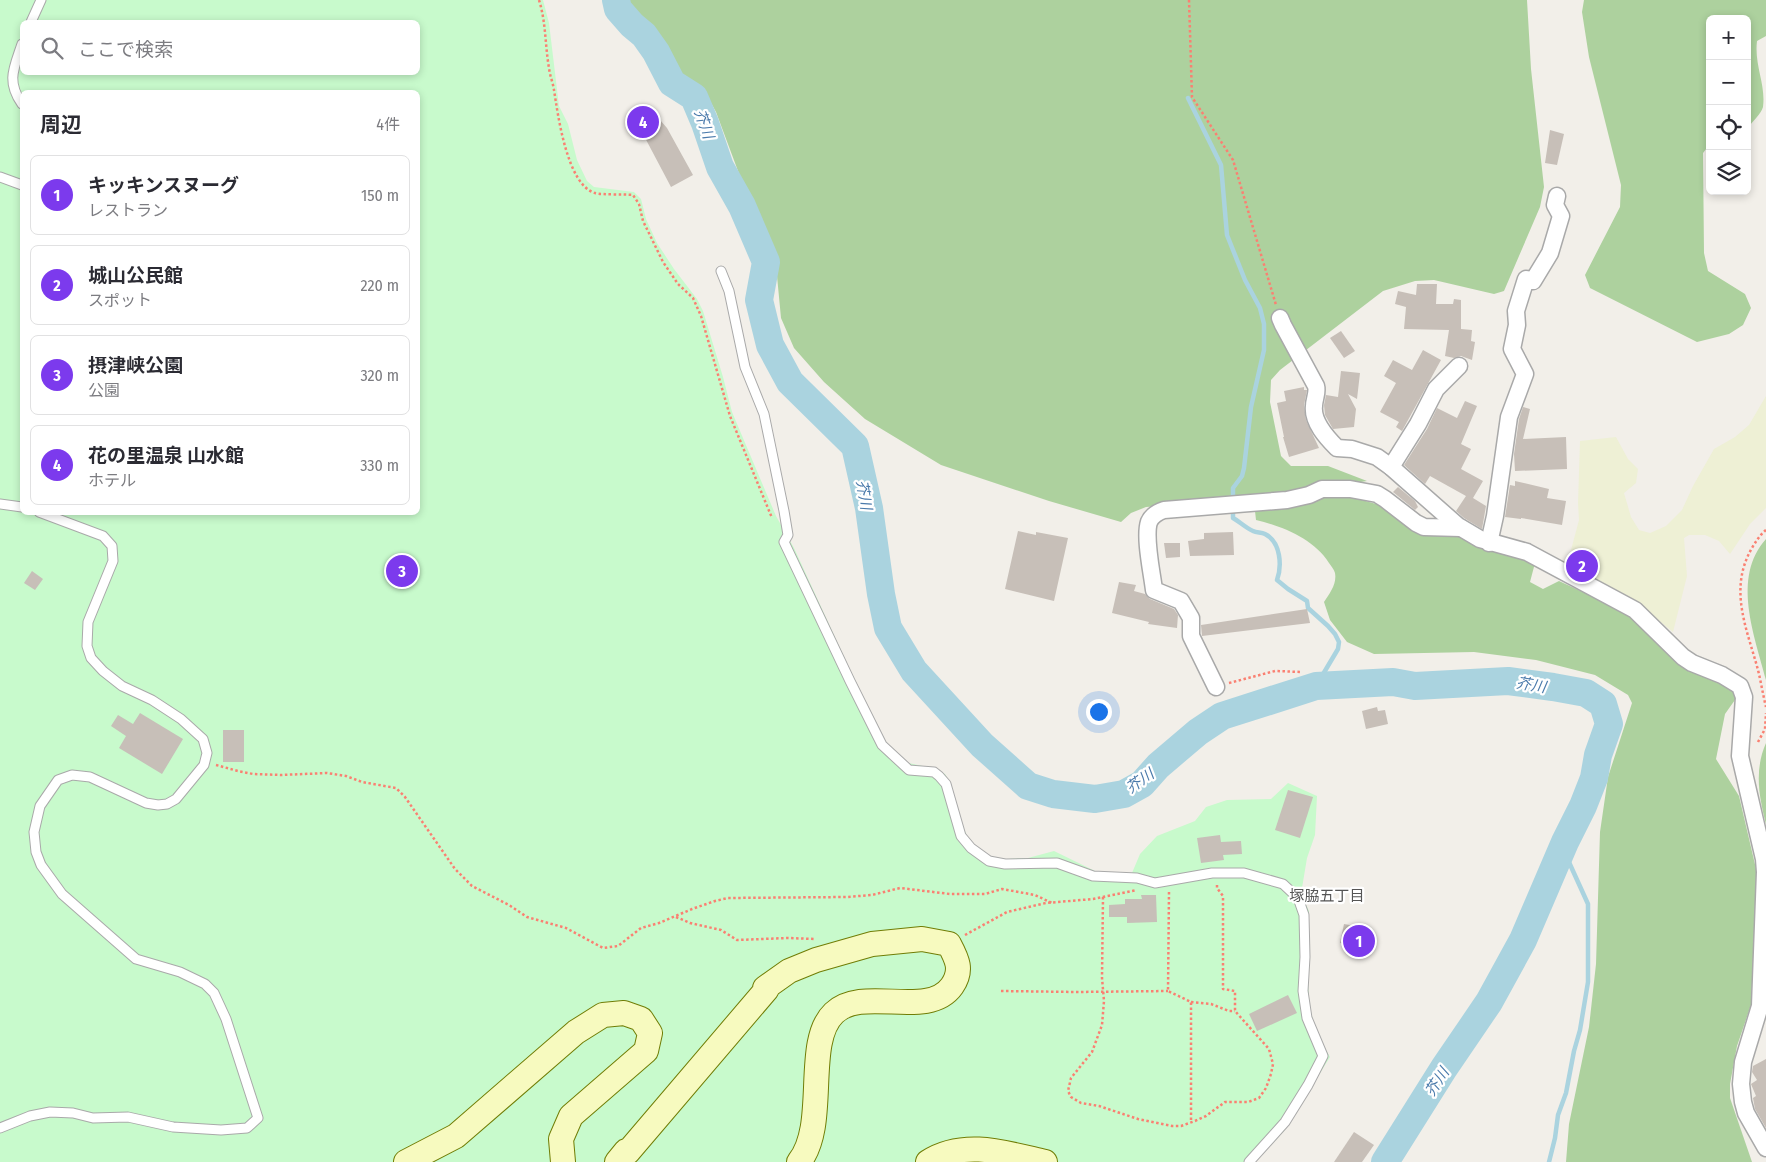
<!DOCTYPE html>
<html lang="ja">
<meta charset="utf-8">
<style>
:root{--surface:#fff;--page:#f2f2f3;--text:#2b2b33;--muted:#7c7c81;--line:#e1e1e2;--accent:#7c3aed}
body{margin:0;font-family:"Fira Sans Condensed","Noto Sans JP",sans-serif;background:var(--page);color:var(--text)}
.controls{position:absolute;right:15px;top:15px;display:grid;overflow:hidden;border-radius:8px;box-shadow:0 2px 8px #0003}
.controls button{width:45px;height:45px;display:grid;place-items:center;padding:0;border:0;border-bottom:1px solid var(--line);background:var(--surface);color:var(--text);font:25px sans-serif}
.you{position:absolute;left:1098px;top:711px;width:18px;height:18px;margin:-12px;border:4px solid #fff;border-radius:50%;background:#1a73e8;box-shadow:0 0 0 8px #1a73e833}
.badge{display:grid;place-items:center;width:32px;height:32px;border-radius:50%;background:var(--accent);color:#fff;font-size:16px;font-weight:700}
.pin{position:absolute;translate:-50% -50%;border:2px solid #fff;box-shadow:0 1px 5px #0006}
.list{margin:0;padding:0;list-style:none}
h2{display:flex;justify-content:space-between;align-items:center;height:65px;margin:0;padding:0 20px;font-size:21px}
h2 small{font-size:16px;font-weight:400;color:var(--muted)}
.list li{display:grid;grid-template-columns:32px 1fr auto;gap:15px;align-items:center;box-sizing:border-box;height:80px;margin:0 10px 10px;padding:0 10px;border:1px solid var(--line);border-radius:8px}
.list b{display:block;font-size:19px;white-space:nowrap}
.list p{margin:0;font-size:16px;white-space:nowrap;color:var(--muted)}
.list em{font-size:16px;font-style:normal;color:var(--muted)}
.icon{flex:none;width:28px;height:28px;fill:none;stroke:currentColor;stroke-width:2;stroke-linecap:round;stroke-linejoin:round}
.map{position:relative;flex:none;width:1766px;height:1162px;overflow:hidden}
.search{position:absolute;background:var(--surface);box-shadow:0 2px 8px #0003;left:20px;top:20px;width:400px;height:55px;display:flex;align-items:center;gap:12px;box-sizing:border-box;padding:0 18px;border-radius:8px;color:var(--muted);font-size:19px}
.panel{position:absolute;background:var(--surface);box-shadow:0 2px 8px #0003;left:20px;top:90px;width:400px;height:425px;border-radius:8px}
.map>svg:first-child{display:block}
.farmland{fill:#eef0d5}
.forest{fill:#add19e}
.park{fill:#c8facc;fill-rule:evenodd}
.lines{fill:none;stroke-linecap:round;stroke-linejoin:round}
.stream{stroke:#aad3df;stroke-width:4.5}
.river{stroke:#aad3df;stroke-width:28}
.building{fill:#c7bfb8}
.lane-casing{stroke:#a9a9a9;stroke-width:11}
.street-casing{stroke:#a9a9a9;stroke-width:19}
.secondary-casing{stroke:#707d05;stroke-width:26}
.path{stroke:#fa8072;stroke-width:2.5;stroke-dasharray:2.5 2.5;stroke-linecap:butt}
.lane{stroke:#fff;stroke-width:9}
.street{stroke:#fff;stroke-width:16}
.secondary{stroke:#f7fabf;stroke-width:24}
.labels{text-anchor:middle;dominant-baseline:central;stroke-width:4.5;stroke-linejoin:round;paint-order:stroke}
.water-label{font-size:15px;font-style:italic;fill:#4a7aab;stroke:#fff}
.neighbourhood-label{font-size:15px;fill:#555;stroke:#fff}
</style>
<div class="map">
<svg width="1766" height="1162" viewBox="0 0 1766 1162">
<rect width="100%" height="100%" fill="#f2efe9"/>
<!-- farmland -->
<polygon class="farmland" points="1766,396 1766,508 1750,524 1730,554 1719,541 1705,535 1689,535 1684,538 1687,576 1673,632 1646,610 1592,579 1599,566 1571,550 1579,520 1578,503 1580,441 1616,437 1628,459 1638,469 1636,483 1624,493 1631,517 1639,530 1650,533 1666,526 1682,510 1693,486 1714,449 1735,437 1749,425"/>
<!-- forest -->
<g class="forest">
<polygon points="629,0 1527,0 1531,69 1544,187 1540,207 1504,291 1494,294 1434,280 1415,281 1383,291 1280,370 1271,380 1270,402 1281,456 1291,466 1328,466 1367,481 1252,499 1146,507 1131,513 1121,522 1049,501 941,465 865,419 824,382 794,348 781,318 775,255 741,179 716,112 706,94 680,75 630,6"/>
<path d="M 1584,0 L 1766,0 L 1766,36 L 1757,41 C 1754,65 1766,84 1763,107 C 1761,114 1752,122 1747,129 L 1747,19 L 1710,19 L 1710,144 L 1703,153 L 1704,253 L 1708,271 L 1745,294 L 1751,308 L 1743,325 L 1729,334 L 1697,342 L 1590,288 L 1585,275 L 1620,207 L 1621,185 L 1589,57 L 1582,12 Z"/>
<path d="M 1330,495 L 1351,497 L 1387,507 L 1453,534 L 1469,537 L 1535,563 L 1530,582 L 1543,589 L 1559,581 L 1630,614 L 1736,690 L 1737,697 L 1725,714 L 1716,759 L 1739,796 L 1757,873 L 1751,1005 L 1737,1046 L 1730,1084 L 1730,1098 L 1752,1162 L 1566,1162 L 1569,1124 L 1589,1027 L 1596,964 L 1600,832 L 1608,777 L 1632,703 L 1628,695 L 1595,675 L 1536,660 L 1474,652 L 1374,654 L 1347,642 L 1330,620 L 1324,602 C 1330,593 1337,584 1335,573 C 1334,569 1331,566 1329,563 C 1314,539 1282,526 1256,520 L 1255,511 L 1313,501 Z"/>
<path d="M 1766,539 L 1766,680 C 1755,636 1731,578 1766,539 Z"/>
<path d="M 1766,743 L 1766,824 C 1759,797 1754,770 1766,743 Z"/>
</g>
<!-- park -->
<path class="park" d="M 0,0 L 543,0 L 549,23 L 559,106 L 568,124 L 577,160 L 587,181 L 594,187 L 634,192 L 641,199 L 646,219 L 657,243 L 674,269 L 697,299 L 703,311 L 723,377 L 732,412 L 776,516 L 794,548 L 878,731 L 885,743 L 904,762 L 936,769 L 945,774 L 951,784 L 961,823 L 969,840 L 985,856 L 996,859 L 1008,859 L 1028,858 L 1054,851 L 1097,872 L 1132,873 L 1140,854 L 1157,836 L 1195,821 L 1206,807 L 1227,800 L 1271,799 L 1288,783 L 1317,796 L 1315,835 L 1307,858 L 1301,894 L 1309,911 L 1308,984 L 1310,1009 L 1317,1034 L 1330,1057 L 1284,1131 L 1255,1162 L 0,1162 ZM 22,22 L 418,22 L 418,72 L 22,72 ZM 22,92 L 418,92 L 418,512 L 22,512 Z"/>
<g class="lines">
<!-- stream -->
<g class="stream">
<path d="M 1188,98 L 1221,165 L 1227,235 L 1245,280 L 1260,308 L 1264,324 L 1264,350 L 1251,407 L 1244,468 L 1242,476 L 1233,488 L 1233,518 C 1240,522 1246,528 1253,531 C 1257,533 1261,532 1265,534 C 1281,542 1282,566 1277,580 L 1288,589 L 1307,601 L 1308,608 L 1328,626 L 1335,634 L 1339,642 L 1338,649 L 1316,686"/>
<polyline points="1549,1162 1555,1138 1558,1115 1566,1093 1574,1051 1580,1030 1588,982 1588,904 1563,849"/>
</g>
<!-- river -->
<polyline class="river" points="616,0 618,9 632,25 644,35 656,52 672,83 694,97 705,123 720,167 742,206 766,262 759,300 770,345 790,382 855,446 869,508 881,594 888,628 914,671 982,745 1028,786 1053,794 1095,799 1124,794 1142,784 1158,766 1198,732 1222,716 1316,686 1393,682 1415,686 1508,681 1553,687 1586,693 1603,704 1609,724 1598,755 1594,778 1583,806 1565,842 1523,940 1489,1002 1444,1068 1385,1162"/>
</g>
<!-- building -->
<g class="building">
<polygon points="646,108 654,124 660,120 667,128 693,175 671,187 643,134 641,135 630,117"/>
<polygon points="1550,130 1564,134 1557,165 1545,163"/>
<polygon points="1417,284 1437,284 1436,304 1453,304 1454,299 1461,300 1461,329 1472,330 1471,341 1475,342 1472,360 1461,356 1454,358 1445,356 1449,330 1404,329 1406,307 1395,304 1398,291 1416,295"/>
<polygon points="1341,331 1355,351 1344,358 1330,338"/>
<polygon points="1423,350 1441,360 1402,431 1396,427 1399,422 1380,412 1396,383 1384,376 1393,360 1412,370"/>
<polygon points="1341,371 1360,373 1357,399 1348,394 1356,409 1354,427 1333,429 1325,415 1324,405 1326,395 1338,397"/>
<polygon points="1304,387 1304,390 1307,390 1304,405 1306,420 1319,448 1289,457 1283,437 1284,437 1277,403 1286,401 1284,391"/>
<polygon points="1465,401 1477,406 1461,444 1471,449 1461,469 1483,481 1473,498 1486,506 1482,529 1464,518 1456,511 1466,496 1430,476 1425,484 1404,465 1427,429 1437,408 1457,418"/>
<polygon points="1523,407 1530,409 1523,439 1566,437 1567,469 1515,471 1514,454 1519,419"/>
<polygon points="1515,481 1549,489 1547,498 1566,501 1562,525 1521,518 1521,519 1505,517 1510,485 1515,486"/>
<polygon points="1398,487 1415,501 1418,507 1415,510 1393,492"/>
<polygon points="1018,531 1036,535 1036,532 1068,538 1054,601 1005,589"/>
<polygon points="1233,532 1234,555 1190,556 1188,541 1204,539 1204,533"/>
<polygon points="1164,543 1180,543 1180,557 1166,558"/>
<polygon points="1575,554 1595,565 1590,574 1570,564"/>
<polygon points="32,571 43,579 35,590 24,583"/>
<polygon points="1119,582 1136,585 1134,591 1145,594 1150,599 1174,609 1178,615 1177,628 1148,624 1149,622 1112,613"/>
<polygon points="1307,609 1310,623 1202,636 1201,625"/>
<polygon points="1377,707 1378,711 1385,710 1388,724 1366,729 1362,711"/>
<polygon points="140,713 183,739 162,774 119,748 126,736 111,726 118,715 133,724"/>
<rect x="223" y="730" width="21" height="32"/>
<polygon points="1288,790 1313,797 1300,838 1275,830"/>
<polygon points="1220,835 1221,842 1241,841 1242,854 1223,855 1224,860 1201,863 1197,838"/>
<polygon points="1141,895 1156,895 1157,922 1127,923 1127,917 1109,917 1109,905 1125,904 1125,899 1142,899"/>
<polygon points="1344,924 1372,929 1369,948 1340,943"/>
<polygon points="1288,995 1297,1013 1257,1031 1249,1014"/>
<polygon points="1766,1059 1766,1128 1755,1109 1753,1098 1756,1096 1751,1084 1757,1080 1752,1072 1753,1066"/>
<polygon points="1354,1132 1374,1145 1362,1162 1334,1162"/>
</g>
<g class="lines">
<!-- lane casing -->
<g class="lane-casing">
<g id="lane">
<polyline points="31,22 41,0"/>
<path d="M 22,44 C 14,68 6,81 22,104"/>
<polyline points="0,177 22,185"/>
<polyline points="721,271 729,291 745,367 764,414 784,511 788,535 784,542 850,681 882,745 909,770 934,772 939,776 946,784 961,836 971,848 989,861 1005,864 1057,863 1093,876 1137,878 1155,883 1212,873 1244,873 1283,884 1298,898 1304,915 1305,957 1303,991 1307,1018 1323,1056 1308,1085 1285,1122 1249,1162"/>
<polyline points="0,504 22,507"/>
<polyline points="0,1128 30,1116 50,1112 73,1113 93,1118 128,1117 173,1127 221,1130 247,1128 258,1118 226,1019 214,993 205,984 180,972 136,959 62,894 41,865 36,852 34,832 40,806 58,780 72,775 90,777 146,803 158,805 167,804 176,799 204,765 207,753 203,739 181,719 152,700 122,686 103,671 91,658 87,646 88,622 113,561 112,546 103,536 39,512"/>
</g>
</g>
<!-- street casing -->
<g class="street-casing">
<g id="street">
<path d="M 1280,318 L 1283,325 L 1316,386 C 1318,393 1314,399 1314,406 C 1312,422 1327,438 1337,448 L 1352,449 L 1377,457 L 1391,467 L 1458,526 L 1480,539 L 1527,552 L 1635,610 L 1683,657 L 1692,663 L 1722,675 L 1740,686 L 1744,697 L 1740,756 L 1764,859 L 1765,872 L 1760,1006 L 1743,1062 L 1741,1084 L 1743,1102 L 1746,1113 L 1766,1148"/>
<polyline points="1391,467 1418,424 1436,389 1459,366"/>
<polyline points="1489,543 1495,516 1509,417 1525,374 1512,349 1517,325 1516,311 1526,279 1533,281 1550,253 1561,216 1555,205 1557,196"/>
<path d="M 1216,687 L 1191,636 L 1191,618 L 1181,601 L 1154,590 C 1152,573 1144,537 1149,522 C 1152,515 1158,512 1164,510 L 1287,500 L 1309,495 L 1322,489 L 1350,489 L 1377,494 L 1385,499 L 1416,523 L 1424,527 L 1461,528"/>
</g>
</g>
<!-- secondary casing -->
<g class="secondary-casing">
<g id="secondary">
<polyline points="406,1162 456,1136 576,1032 603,1015 624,1013 641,1019 650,1033 646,1051 571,1116 561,1139 563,1162"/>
<path d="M 617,1162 L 626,1151 L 628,1152 L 767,989 L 765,988 L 789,971 L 816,960 L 872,944 L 922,939 L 949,944 C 957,959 963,970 952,986 C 928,1020 863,985 834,1013 C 803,1042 829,1125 799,1162"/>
<path d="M 928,1162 C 964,1139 1006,1153 1045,1162"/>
</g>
</g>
<!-- path -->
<g class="path">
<path d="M 539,0 C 546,22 545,45 549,68 C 550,76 553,83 554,90 C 558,115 567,185 595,193 C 602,195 624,194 633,195 L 639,204 L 643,221 L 663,262 L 678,284 L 693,298 L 701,316 L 730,416 L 772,518"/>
<polyline points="1189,0 1192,97 1233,160 1276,305"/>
<path d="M 1766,530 C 1760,535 1756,541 1752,548 C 1728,589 1747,629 1758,670 C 1761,682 1763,695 1766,707"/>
<polyline points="1229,683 1275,671 1302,672"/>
<polyline points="1758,742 1765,729 1766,713"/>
<polyline points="216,765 238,771 253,774 281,775 327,773 346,776 362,782 396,788 405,797 455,869 472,886 509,905 527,917 566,928 603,948 618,946 641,928 659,923 692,909 715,901 728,898 847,897 872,895 900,888 950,894 985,894 1002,889 1035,895 1052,903"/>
<polyline points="1169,892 1168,991 1191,1002 1191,1122"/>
<polyline points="1103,897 1102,978 1104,1001 1102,1025 1092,1052 1071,1078 1068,1091 1071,1097 1081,1103 1099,1106 1138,1119 1172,1126 1181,1126 1195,1121 1206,1116 1225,1102 1248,1102 1259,1098 1266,1088 1271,1074 1273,1064 1269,1049 1235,1011 1235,991 1223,989 1223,896 1217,888 1217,885"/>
<polyline points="676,917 690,923 721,930 737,940 788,938 815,939"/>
<polyline points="965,935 1007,912 1046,903 1093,899 1137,890"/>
<polyline points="1001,991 1077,992 1168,991"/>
<polyline points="1191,1002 1211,1004 1229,1011 1235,1011"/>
</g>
<!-- lane -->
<use href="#lane" class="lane"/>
<!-- street -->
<use href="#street" class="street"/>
<!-- secondary -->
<use href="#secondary" class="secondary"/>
</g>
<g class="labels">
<!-- water labels -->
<g class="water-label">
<text transform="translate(704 124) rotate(70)">芥川</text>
<text transform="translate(864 495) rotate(80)">芥川</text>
<text transform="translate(1531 685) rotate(9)">芥川</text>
<text transform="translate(1140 781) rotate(-35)">芥川</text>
<text transform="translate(1437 1082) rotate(-57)">芥川</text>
</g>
<!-- neighbourhood labels -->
<g class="neighbourhood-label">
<text x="1327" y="896">塚脇五丁目</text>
</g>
</g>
</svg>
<div class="controls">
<button>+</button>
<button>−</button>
<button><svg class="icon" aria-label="locate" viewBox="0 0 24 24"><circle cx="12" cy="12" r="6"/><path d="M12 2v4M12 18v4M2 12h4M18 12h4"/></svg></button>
<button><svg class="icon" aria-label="layers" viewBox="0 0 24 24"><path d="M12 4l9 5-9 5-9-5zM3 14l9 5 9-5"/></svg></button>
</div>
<div class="you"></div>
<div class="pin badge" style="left:1359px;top:941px">1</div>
<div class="pin badge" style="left:1582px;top:566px">2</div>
<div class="pin badge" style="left:402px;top:571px">3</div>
<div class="pin badge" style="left:643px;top:122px">4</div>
<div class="search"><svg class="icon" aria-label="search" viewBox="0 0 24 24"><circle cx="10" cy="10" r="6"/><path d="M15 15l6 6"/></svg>ここで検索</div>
<section class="panel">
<h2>周辺<small>4件</small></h2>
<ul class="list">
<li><span class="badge">1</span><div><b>キッキンスヌーグ</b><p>レストラン</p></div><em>150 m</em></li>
<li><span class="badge">2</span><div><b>城山公民館</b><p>スポット</p></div><em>220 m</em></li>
<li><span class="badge">3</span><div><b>摂津峡公園</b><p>公園</p></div><em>320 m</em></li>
<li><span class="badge">4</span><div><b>花の里温泉 山水館</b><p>ホテル</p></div><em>330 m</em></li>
</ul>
</section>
</div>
